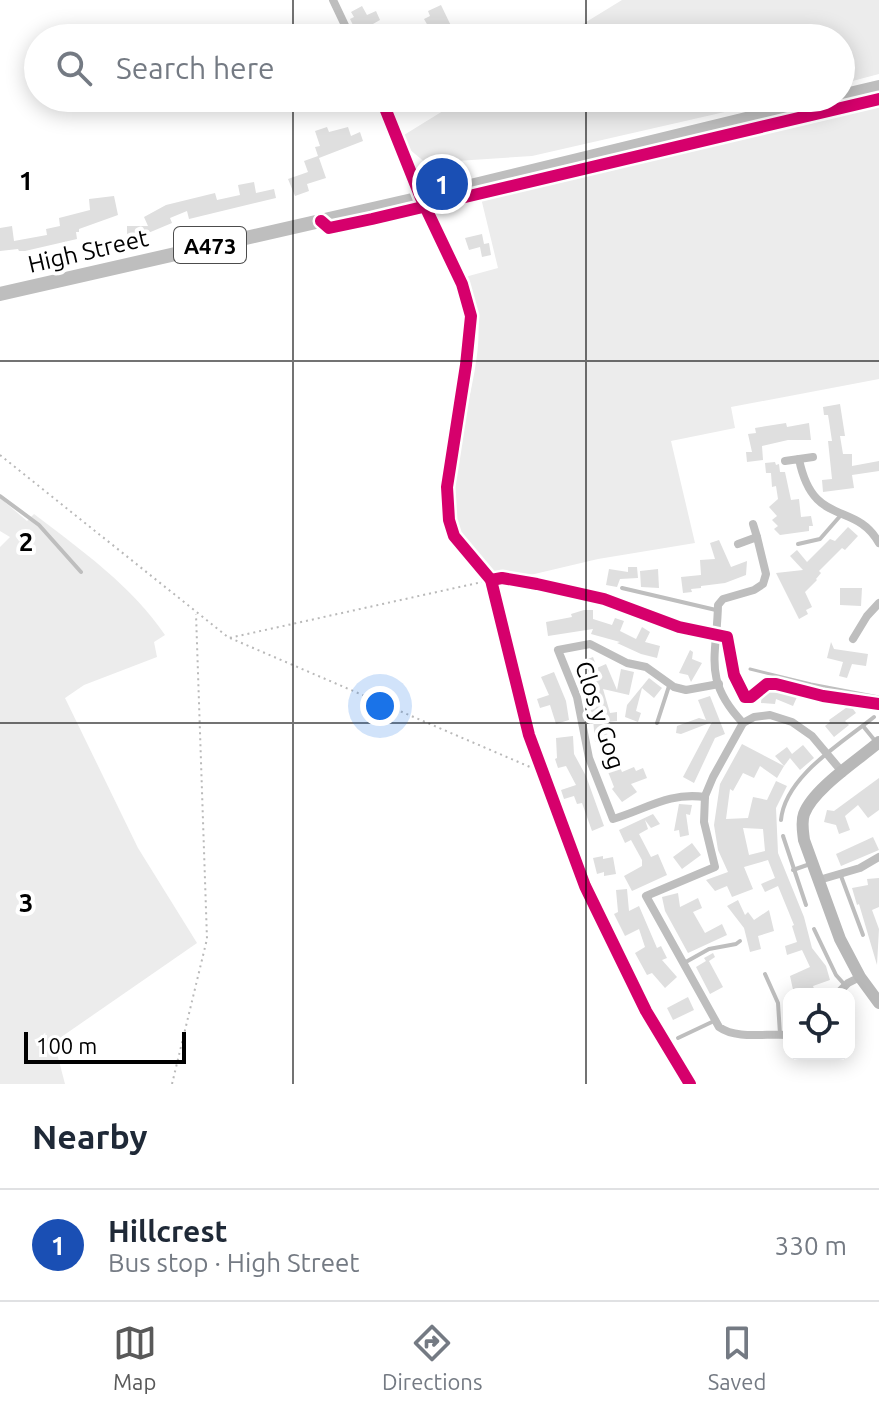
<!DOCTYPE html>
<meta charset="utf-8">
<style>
:root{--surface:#fff;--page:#f6f6f7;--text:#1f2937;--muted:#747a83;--line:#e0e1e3;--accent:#595959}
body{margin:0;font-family:Ubuntu,sans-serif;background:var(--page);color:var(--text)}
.controls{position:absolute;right:24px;bottom:24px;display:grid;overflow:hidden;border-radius:16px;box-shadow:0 4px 20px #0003}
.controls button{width:72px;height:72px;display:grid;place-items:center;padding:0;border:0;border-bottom:2px solid var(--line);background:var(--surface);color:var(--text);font:40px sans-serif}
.scale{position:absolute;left:24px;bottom:20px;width:162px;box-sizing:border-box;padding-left:8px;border:4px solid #000;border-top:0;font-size:22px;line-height:28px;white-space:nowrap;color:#000;-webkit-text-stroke:6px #fff;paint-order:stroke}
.you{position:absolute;left:380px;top:706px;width:28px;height:28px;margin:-20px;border:6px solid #fff;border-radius:50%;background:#1a73e8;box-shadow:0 0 0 12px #1a73e833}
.badge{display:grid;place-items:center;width:52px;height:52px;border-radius:50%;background:var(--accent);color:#fff;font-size:26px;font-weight:700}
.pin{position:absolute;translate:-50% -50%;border:4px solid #fff;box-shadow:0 2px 8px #0006}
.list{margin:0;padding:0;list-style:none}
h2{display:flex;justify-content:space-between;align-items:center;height:104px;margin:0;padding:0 32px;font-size:34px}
h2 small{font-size:26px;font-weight:400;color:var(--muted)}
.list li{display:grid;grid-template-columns:52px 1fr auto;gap:24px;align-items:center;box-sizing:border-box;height:112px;padding:0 32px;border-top:2px solid var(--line)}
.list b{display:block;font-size:30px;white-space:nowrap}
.list p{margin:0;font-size:26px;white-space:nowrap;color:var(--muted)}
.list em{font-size:26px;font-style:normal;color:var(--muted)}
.icon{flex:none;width:44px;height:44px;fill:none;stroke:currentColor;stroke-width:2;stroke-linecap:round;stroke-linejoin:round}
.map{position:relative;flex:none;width:879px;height:1084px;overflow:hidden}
.search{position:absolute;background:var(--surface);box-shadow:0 4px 20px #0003;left:24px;right:24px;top:24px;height:88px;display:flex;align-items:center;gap:20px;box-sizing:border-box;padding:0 28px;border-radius:44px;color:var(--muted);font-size:30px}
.sheet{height:216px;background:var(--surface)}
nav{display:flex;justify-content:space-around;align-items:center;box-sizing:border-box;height:112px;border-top:2px solid var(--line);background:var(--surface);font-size:22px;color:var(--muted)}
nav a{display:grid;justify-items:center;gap:4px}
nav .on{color:var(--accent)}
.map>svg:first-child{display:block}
.green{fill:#ececec}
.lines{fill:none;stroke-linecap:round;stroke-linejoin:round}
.stream{stroke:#bfbfbf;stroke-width:3}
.building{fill:#dfdfdf;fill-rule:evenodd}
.path{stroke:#b9b9b9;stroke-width:2;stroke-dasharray:2 4;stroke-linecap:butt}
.lane{stroke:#bebebe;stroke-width:4}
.street{stroke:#bebebe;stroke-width:8}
.secondary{stroke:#b8b8b8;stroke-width:12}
.primary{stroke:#bebebe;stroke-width:14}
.cycleway-casing{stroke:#fff;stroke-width:17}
.cycleway{stroke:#d6006c;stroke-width:12}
.grid{fill:none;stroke:#000;stroke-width:2;stroke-opacity:0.55}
.labels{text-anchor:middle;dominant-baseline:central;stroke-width:8;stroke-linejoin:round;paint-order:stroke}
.shield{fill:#fff;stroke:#4c4c4c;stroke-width:2}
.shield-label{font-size:22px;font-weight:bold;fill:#000}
.street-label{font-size:24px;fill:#000;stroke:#fff}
.grid-label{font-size:26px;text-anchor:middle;font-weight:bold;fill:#000;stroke:#fff;stroke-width:8;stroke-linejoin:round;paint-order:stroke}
</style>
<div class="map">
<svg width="879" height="1084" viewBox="0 0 879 1084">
<rect width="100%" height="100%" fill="#fff"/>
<!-- green -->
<g class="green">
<polygon points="622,0 879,0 879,74 841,84 841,38 560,38"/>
<polygon points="464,98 786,98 532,156 426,163 409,149 404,135"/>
<path d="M 879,102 L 879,379 L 731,407 L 735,428 L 671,441 L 695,543 L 598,559 L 496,583 C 488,575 477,566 470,556 C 426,487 485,393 478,318 C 477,305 470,290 465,277 L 498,268 L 481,198 Z"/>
<path d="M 0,498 L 27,521 L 34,514 C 81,550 132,586 165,635 L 154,642 L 157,657 L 84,685 L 65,698 L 138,848 L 197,943 L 54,1042 L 65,1084 L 0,1084 L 0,547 L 10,537 L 0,531 Z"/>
</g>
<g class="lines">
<!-- stream -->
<polyline class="stream" points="750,669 811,684 879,697"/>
</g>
<!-- building -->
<g class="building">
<polygon points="441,5 453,30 435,38 424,19 430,16 428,11"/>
<polygon points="362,6 367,15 376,11 380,20 357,33 350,19 354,17 351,12"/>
<polygon points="327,127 329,132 348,127 351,136 360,132 363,141 319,158 326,178 307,184 309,191 295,196 288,179 308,172 304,161 318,156 315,147 320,146 315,131"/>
<polygon points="254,182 256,193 274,189 276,198 189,219 187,211 170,218 172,223 141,236 141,241 127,242 127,226 148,226 144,217 166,205 215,193 217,200 240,195 238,185"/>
<polygon points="114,196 118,215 79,229 79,232 76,232 77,239 25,251 19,251 18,249 0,251 0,228 12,226 14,241 47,235 46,229 60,226 59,218 90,210 89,199"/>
<polygon points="482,234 484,244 489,243 491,255 482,257 480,247 469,250 465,238"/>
<polygon points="840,404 845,436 840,436 843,454 852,454 852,466 879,461 879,471 852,475 854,488 823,492 822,480 832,479 828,441 832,441 829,421 828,415 824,415 823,407"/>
<polygon points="786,423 787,427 809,423 811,440 788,440 762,446 763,460 747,462 746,452 752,452 748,434 756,433 755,428"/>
<polygon points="775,462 776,465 779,464 780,472 785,472 791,500 799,499 801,517 811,516 813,526 809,526 809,531 780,535 774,529 778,526 772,520 777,516 769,507 778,499 776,486 772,487 771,473 766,473 765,463"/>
<polygon points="848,527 858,536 845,550 842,548 819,571 821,573 816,579 817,580 805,592 812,607 806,610 808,614 799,619 776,573 803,570 790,556 797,550 807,562 830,539 835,541"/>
<polygon points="719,540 731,567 747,561 746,575 725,583 701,586 701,588 691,589 692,592 683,593 681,577 701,575 700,560 715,559 710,543"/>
<polygon points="628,567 637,567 638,578 620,579 617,587 606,585 609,569 628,572"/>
<polygon points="658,569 659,588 641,587 640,571"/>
<polygon points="840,588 862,588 861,606 840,605"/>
<polygon points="584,610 593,610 593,619 612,625 615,618 624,621 620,631 636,639 642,627 650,632 645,642 660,646 657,658 641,654 617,643 620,642 591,634 593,629 548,636 546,622 572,617 571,614"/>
<polygon points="831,642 834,649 868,654 866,666 852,664 847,678 839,676 843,662 827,658"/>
<polygon points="690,650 693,652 692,659 702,663 691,682 688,675 679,673"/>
<polygon points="593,657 597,668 606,664 617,690 621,669 634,672 629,695 603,689 610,713 617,712 617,721 606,722 608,741 595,742 593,719 587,696 597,694 587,668 578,672 575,664"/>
<polygon points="554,672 566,701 569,720 556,724 550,705 540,708 537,699 549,695 541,677"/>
<polygon points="649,678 662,688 654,698 642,688 636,711 641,713 638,722 625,717 627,705"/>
<polygon points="762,692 789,693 797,697 793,706 776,699 775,704 761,703"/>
<polygon points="710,696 725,734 715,738 694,783 683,777 712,722 681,734 676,733 677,726 699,718 706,720 698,700"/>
<polygon points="850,705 856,713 845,721 849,725 834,737 825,726 830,722 829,720"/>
<polygon points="573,736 574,754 586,776 604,826 592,831 582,803 577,804 574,796 564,799 561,790 576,785 566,766 558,768 555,759 557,758 556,738"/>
<path d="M 742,744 L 784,766 L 777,778 L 760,766 L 754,778 L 743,773 L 733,791 L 730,789 L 726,819 L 748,818 L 753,797 L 767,800 L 776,781 L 787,786 L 776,808 L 778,853 L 804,917 L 812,948 L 826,966 L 830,980 L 813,986 L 815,991 L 807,994 L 806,991 L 794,994 L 790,976 L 810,967 L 802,950 L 787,955 L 785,946 L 797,942 L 792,926 L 794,925 L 778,886 L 765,892 L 761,884 L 775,878 L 768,860 L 744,867 L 753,889 L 732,897 L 727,886 L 715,891 L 706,880 L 728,872 L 718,850 L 714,825 L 720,784 ZM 743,828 L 763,829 L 765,851 L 749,855 Z"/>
<polygon points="803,745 814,758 800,770 790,758 784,766 775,756 787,747 792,754"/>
<polygon points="615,755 622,772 634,767 636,771 643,768 647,778 631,784 637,792 622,802 612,789 614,787 603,759"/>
<polygon points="879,778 879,810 868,818 858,805 845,816 850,830 839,834 836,825 824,822 827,810 834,811"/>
<polygon points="679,804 692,805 690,815 686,814 689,835 680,837 679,830 674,831"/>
<polygon points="653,814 660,824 651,828 645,820 648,829 639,834 651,857 658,854 667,875 632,891 624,876 642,866 642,860 631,840 625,843 619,830"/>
<polygon points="873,837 879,850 841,866 836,854"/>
<polygon points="692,843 701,855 682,869 673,857"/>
<polygon points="603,856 603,859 613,857 616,874 604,876 604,872 597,874 593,858"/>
<polygon points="879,878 879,907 872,910 879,929 877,965 859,904 857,905 852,888 868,885 867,879"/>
<polygon points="627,889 629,911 639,906 657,948 661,946 667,958 662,960 677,977 665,988 652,973 647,975 635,953 645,947 639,929 625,936 614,914 618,912 616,890"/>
<polygon points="678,893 680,907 698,898 702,908 693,912 705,933 722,924 727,935 688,953 665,911 662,897"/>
<polygon points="738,900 745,915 748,912 754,920 769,910 774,931 758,936 761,949 750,952 744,928 727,906"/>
<polygon points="713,953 715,957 709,961 723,987 710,994 696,967 706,961 704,958"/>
<polygon points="688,997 694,1010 673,1020 667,1008"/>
</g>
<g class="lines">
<!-- path -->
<g class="path">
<polyline points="0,455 229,638 482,582"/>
<polyline points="500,579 604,599 679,627 705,633"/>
<polyline points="230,638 530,767"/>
<polyline points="172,1084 207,939 196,614"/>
</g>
<!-- lane -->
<g class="lane">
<polyline points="0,496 39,525 81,572"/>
<polyline points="798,544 820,539 841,515"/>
<polyline points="622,588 716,610"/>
<polyline points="657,723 669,686"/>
<polyline points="863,726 876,742"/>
<path d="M 781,820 C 785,776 842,743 874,717"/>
<polyline points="783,836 806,905"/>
<polyline points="793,870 810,864"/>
<polyline points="841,876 863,935"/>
<polyline points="814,929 836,975 844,984"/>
<polyline points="684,963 709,949 736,944 740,941"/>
<polyline points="765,974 778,1003 780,1034"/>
<polyline points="678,1038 714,1021"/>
</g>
<!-- street -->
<g class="street">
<polyline points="333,0 351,38"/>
<polyline points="381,98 421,198 462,284 471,316 466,365 447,487 449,520 454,536 491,580 529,735 585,886 646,1011 690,1084"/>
<polyline points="799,459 813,457"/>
<path d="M 785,461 L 799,459 C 813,529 855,500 879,543"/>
<polyline points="753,524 757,537"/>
<path d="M 738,544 L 757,537 L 766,574 L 763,584 L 754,590 L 723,599 L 718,605 C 717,656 702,680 743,723"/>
<polyline points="853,639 867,616 879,603"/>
<path d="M 705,797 C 668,792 647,809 613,819 L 589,758 L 577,697 L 558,650 L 590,644 L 627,663 L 646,667 L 674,687 L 686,690 L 719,684"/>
<polyline points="819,880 860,868 879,857"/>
<polyline points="837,994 848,983 860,977"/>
<path d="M 789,1035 C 767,1033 737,1040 719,1027 L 646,896 L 715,867 L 704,822 L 705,796 L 713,777 L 743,723 L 754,717 L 770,715 L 792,722 L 812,736 L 843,773"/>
</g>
<!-- secondary -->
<path class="secondary" d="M 879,742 C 858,760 813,789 804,814 C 801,822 803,831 804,840 L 840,939 L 860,977 L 879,1003"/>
<!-- primary -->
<g class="primary">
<polyline points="841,96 879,87"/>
<polyline points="0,294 421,198 833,98"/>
</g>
<!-- cycleway casing -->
<g class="cycleway-casing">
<g id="cycleway">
<polyline points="381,98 421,198 462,284 471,316 466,365 447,487 449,520 454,536 491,580 529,735 585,886 646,1011 690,1084"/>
<polyline points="321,221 329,228 372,219 879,99"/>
<polyline points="491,580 502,578 537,584 604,599 679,627 727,637 734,675 745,697 751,697 767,684 776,684 823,696 879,704"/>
</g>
</g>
<!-- cycleway -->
<use href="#cycleway" class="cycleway"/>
</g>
<!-- grid -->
<path class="grid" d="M 293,0 L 293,38M 586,0 L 586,38M 293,98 L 293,1084M 586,98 L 586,1084M 0,361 L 879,361M 0,723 L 879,723"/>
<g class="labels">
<!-- shield labels -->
<rect class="shield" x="174" y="227" width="72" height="36" rx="6"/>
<g class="shield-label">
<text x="210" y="245">A473</text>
</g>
<!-- street labels -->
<g class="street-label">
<text transform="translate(88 251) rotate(-13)">High Street</text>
<text transform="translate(600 715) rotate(72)">Clos y Gog</text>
</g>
</g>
<g class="grid-label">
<text x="26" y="190">1</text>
<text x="26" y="551">2</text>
<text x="26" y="912">3</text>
</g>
</svg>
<div class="controls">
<button><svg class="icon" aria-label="locate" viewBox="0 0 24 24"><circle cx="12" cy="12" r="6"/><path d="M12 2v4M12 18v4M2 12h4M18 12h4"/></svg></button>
</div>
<div class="scale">100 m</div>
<div class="you"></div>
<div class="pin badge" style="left:442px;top:184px;background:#1a4fb4">1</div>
<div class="search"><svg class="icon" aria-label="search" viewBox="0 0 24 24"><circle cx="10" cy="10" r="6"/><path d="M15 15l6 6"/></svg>Search here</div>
</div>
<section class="sheet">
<h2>Nearby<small></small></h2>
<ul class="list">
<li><span class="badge" style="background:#1a4fb4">1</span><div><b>Hillcrest</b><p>Bus stop · High Street</p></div><em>330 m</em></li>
</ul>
</section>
<nav>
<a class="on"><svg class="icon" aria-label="map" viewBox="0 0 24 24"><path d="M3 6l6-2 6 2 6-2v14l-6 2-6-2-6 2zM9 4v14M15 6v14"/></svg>Map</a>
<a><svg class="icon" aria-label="directions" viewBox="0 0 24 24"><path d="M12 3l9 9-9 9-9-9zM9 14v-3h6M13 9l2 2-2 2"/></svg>Directions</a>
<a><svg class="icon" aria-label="saved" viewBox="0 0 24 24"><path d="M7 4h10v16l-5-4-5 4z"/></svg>Saved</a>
</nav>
